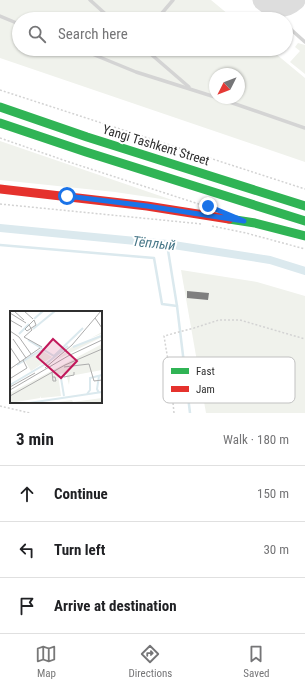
<!DOCTYPE html>
<meta charset="utf-8">
<style>
:root{--surface:#fff;--page:#f2f2f2;--text:#202124;--muted:#757577;--line:#e0e0e0;--accent:#787878}
body{margin:0;font-family:"Roboto Condensed",sans-serif;background:var(--page);color:var(--text)}
.compass{position:absolute;left:209px;top:68px;width:36px;height:36px;border-radius:50%;background:var(--surface);box-shadow:0 1px 3px #0004;rotate:228deg}
.stop{position:absolute;width:12px;height:12px;margin:-9px;border:3px solid #1a73e8;border-radius:50%;background:#fff}
.stop.end{background:#1a73e8;border-color:#fff;box-shadow:0 1px 4px #0008}
.list{margin:0;padding:0;list-style:none}
h2{display:flex;justify-content:space-between;align-items:center;height:52px;margin:0;padding:0 16px;font-size:17px}
h2 small{font-size:13px;font-weight:400;color:var(--muted)}
.list li{display:grid;grid-template-columns:26px 1fr auto;gap:12px;align-items:center;box-sizing:border-box;height:56px;padding:0 16px;border-top:1px solid var(--line)}
.list b{display:block;font-size:15px;white-space:nowrap}
.list em{font-size:13px;font-style:normal;color:var(--muted)}
.icon{flex:none;width:22px;height:22px;fill:none;stroke:currentColor;stroke-width:2;stroke-linecap:round;stroke-linejoin:round}
.map{position:relative;flex:none;width:305px;height:413px;overflow:hidden}
.search{position:absolute;background:var(--surface);box-shadow:0 1px 3px #0004;left:12px;right:12px;top:12px;height:44px;display:flex;align-items:center;gap:10px;box-sizing:border-box;padding:0 14px;border-radius:22px;color:var(--muted);font-size:15px}
.sheet{height:220px;background:var(--surface)}
nav{display:flex;justify-content:space-around;align-items:center;box-sizing:border-box;height:56px;border-top:1px solid var(--line);background:var(--surface);font-size:11px;color:var(--muted)}
nav a{display:grid;justify-items:center;gap:2px}
nav .on{color:var(--accent)}
.map>svg:first-child{display:block}
.green{fill:#f0f2ec;fill-rule:evenodd}
.lines{fill:none;stroke-linecap:round;stroke-linejoin:round}
.stream{stroke:#dbe9ee;stroke-width:2.5}
.canal{stroke:#dbe9ee;stroke-width:8}
.taxiway{stroke:#ddd;stroke-width:21}
.building{fill:#7f7f7f}
.path{stroke:#d3d3d3;stroke-width:1.5;stroke-dasharray:2 2;stroke-linecap:butt}
.lane{stroke:#d4d4d4;stroke-width:3.5}
.fast{stroke:#30b455;stroke-width:9}
.jam{stroke:#e5322d;stroke-width:9}
.route{stroke:#1a73e8;stroke-width:5}
.labels{text-anchor:middle;dominant-baseline:central;stroke-width:4;stroke-linejoin:round;paint-order:stroke}
.street-label{font-size:13px;fill:#2f2f2f;stroke:#fff}
.water-label{font-size:14px;font-style:italic;fill:#477788;stroke:#fff}
.inset-river{fill:none;stroke:#dbe9ee;stroke-width:2}
.inset-road{fill:none;stroke:#acacac;stroke-width:1}
.view{fill:#c2185b;fill-opacity:0.15;stroke:#c2185b;stroke-width:2}
.inset-edge{fill:none;stroke:#2f2f2f;stroke-width:2}
.key{fill:#fff;stroke:#c1c1c1;stroke-width:1}
.key-label{font-size:11px;fill:#2f2f2f}
</style>
<div class="map">
<svg width="305" height="413" viewBox="0 0 305 413">
<rect width="100%" height="100%" fill="#fff"/>
<!-- green -->
<g class="green">
<path d="M 0,0 L 211,0 L 234,19 L 19,19 L 19,49 L 270,49 L 305,78 L 305,162 L 0,58 ZM 215,74 L 239,74 L 239,98 L 215,98 Z"/>
<polygon points="298,43 305,45 305,74 290,62 300,51 295,47"/>
<polygon points="0,141 175,201 115,192 0,180"/>
<polygon points="181,270 257,282 305,296 305,413 206,413"/>
</g>
<g class="lines">
<!-- stream -->
<g class="stream">
<polyline points="167,244 177,306"/>
<polyline points="0,245 154,258 162,304 177,306 190,413"/>
</g>
<!-- canal -->
<polyline class="canal" points="0,228 167,244 270,260 305,271"/>
<!-- taxiway -->
<path class="taxiway" d="M 263,0 C 273,9 285,9 295,0"/>
</g>
<!-- building -->
<polygon class="building" points="187,291 209,293 208,300 187,298"/>
<g class="lines">
<!-- path -->
<g class="path">
<polyline points="0,90 305,189"/>
<polyline points="0,138 69,162 205,206"/>
<polyline points="0,204 202,224"/>
<polyline points="212,226 246,233 305,249"/>
<polyline points="0,406 30,413"/>
<polyline points="174,413 170,373 164,336 194,328 219,320 240,320 305,339"/>
</g>
<!-- lane -->
<g class="lane">
<polyline points="90,0 111,19"/>
<polyline points="0,16 19,24"/>
<polyline points="157,19 173,0"/>
<polyline points="286,25 305,42"/>
<polyline points="80,49 136,72 215,97"/>
<polyline points="145,49 189,87"/>
<polyline points="218,98 305,128"/>
</g>
<!-- fast -->
<g class="fast">
<polyline points="0,107 87,137 305,206"/>
<polyline points="0,123 86,152 305,221"/>
<polyline points="229,219 255,223 305,236"/>
</g>
<!-- jam -->
<polyline class="jam" points="0,189 147,206 229,219"/>
</g>
<g class="lines">
<!-- route -->
<polyline class="route" points="67,196 147,206 244,221 208,206"/>
</g>
<g class="labels">
<!-- street labels -->
<g class="street-label">
<text transform="translate(156 145) rotate(17)">Yangi Tashkent Street</text>
</g>
<!-- water labels -->
<g class="water-label">
<text transform="translate(154 243) rotate(6)">Тёплый</text>
</g>
</g>
<!-- overview -->
<g transform="translate(10 311)">
<rect width="92" height="92" fill="#fff"/>
<path d="M 92,21 L 92,26 L 46,49 L 63,35 L 91,25 L 91,23 L 81,27 ZM 92,33 L 92,59 L 60,65 L 59,74 L 56,62 L 48,63 L 51,85 L 31,87 L 30,85 L 30,87 L 0,92 L 0,82 ZM 31,39 L 42,46 L 21,60 L 15,50 ZM 92,87 L 92,92 L 41,92 L 62,89 L 63,91 Z" fill="#f0f2ec"/>
<path class="inset-river" d="M 24,8 L 33,0M 23,18 L 45,0M 9,23 L 19,13M 18,29 L 44,45 L 73,17M 63,36 L 91,25M 7,54 L 31,39M 89,65 L 87,78 L 89,82M 0,74 L 37,52 L 58,35M 77,83 L 80,79 L 80,67 L 92,64M 54,85 L 51,67 L 55,65M 19,92 L 92,81"/>
<path class="inset-road" d="M 4,0 L 14,9M 14,0 L 23,8M 0,2 L 16,12M 85,7 L 92,17M 0,9 L 12,16M 24,9 L 26,14 L 17,20 L 15,18 ZM 19,14 L 22,19 L 14,26 L 32,36M 0,20 L 9,26 L 21,43M 3,28 L 16,47M 0,36 L 10,51M 54,56 L 79,53 L 84,70 L 92,69M 35,57 L 62,34 L 91,0M 0,58 L 30,37M 42,61 L 43,70 L 46,70 L 45,66 L 43,66M 54,66 L 64,64 L 64,61M 1,67 L 17,57 L 13,49M 0,76 L 25,62M 0,79 L 58,45 L 92,29M 0,85 L 55,54 L 92,38"/>
<path class="view" d="M 43,28 L 67,50 L 51,67 L 27,46 Z"/>
<rect width="92" height="92" class="inset-edge"/>
</g>
<!-- legend -->
<rect x="163" y="357" width="132" height="46" rx="6" class="key"/>
<rect x="171" y="368" width="18" height="6" fill="#30b455"/>
<rect x="171" y="386" width="18" height="6" fill="#e5322d"/>
<g class="key-label">
<text x="196" y="375">Fast</text>
<text x="196" y="393">Jam</text>
</g>
</svg>
<svg class="compass" viewBox="-18 -18 36 36"><path d="M0-13l5 13h-10z" fill="#e53935"/><path d="M0 13l5-13h-10z" fill="#757577"/></svg>
<div class="stop" style="left:67px;top:196px"></div>
<div class="stop end" style="left:208px;top:206px"></div>
<div class="search"><svg class="icon" aria-label="search" viewBox="0 0 24 24"><circle cx="10" cy="10" r="6"/><path d="M15 15l6 6"/></svg>Search here</div>
</div>
<section class="sheet">
<h2>3 min<small>Walk · 180 m</small></h2>
<ul class="list">
<li><svg class="icon" aria-label="ahead" viewBox="0 0 24 24"><path d="M12 20V5M6 11l6-6 6 6"/></svg><div><b>Continue</b></div><em>150 m</em></li>
<li><svg class="icon" aria-label="left" viewBox="0 0 24 24"><path d="M17 20v-9H6M10 6l-5 5 5 5"/></svg><div><b>Turn left</b></div><em>30 m</em></li>
<li><svg class="icon" aria-label="arrive" viewBox="0 0 24 24"><path d="M6 21V4h12l-3 4 3 4H6"/></svg><div><b>Arrive at destination</b></div></li>
</ul>
</section>
<nav>
<a class="on"><svg class="icon" aria-label="map" viewBox="0 0 24 24"><path d="M3 6l6-2 6 2 6-2v14l-6 2-6-2-6 2zM9 4v14M15 6v14"/></svg>Map</a>
<a><svg class="icon" aria-label="directions" viewBox="0 0 24 24"><path d="M12 3l9 9-9 9-9-9zM9 14v-3h6M13 9l2 2-2 2"/></svg>Directions</a>
<a><svg class="icon" aria-label="saved" viewBox="0 0 24 24"><path d="M7 4h10v16l-5-4-5 4z"/></svg>Saved</a>
</nav>
